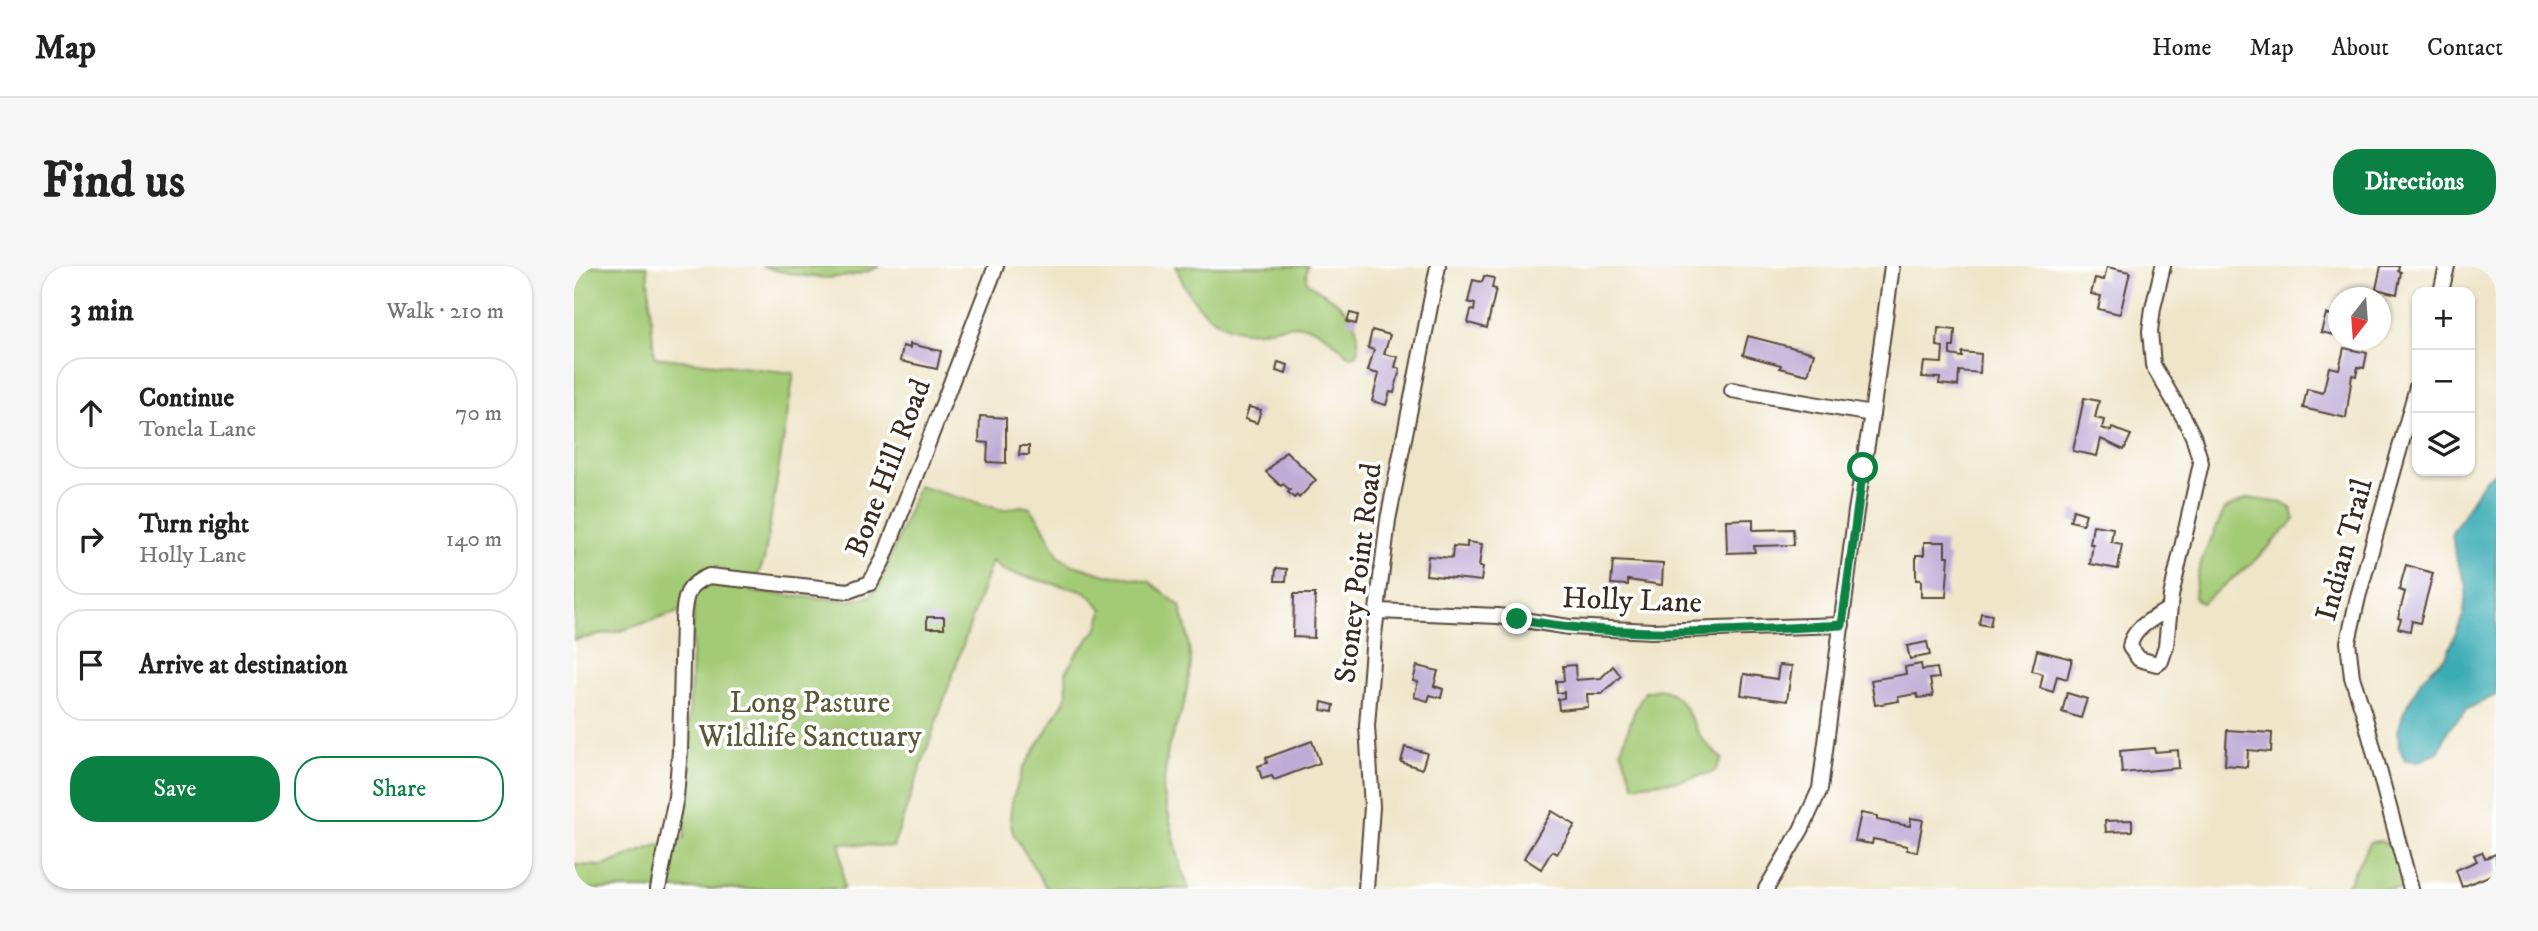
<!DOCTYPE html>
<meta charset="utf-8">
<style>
:root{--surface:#fff;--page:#f6f6f6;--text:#222;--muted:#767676;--line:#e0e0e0;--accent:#0b8043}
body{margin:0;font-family:"IM FELL DW Pica",serif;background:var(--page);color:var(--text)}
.controls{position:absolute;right:21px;top:21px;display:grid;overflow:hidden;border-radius:14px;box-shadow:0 2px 5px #0004}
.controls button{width:63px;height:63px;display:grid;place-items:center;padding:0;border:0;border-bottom:2px solid var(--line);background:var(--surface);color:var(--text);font:35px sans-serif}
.compass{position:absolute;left:1754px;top:21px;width:63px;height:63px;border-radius:50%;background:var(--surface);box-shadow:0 2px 5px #0004;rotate:197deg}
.stop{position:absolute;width:21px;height:21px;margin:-16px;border:5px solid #0b8043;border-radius:50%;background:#fff}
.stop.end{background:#0b8043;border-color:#fff;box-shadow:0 2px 7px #0008}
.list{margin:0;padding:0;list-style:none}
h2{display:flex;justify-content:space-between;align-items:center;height:91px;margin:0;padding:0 28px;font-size:30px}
h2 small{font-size:23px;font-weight:400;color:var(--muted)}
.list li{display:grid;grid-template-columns:46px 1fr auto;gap:21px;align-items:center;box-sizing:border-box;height:112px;margin:0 14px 14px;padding:0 14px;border:2px solid var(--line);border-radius:28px}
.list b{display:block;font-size:26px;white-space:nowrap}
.list p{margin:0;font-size:23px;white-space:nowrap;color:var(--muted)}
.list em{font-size:23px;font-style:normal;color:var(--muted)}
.actions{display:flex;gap:14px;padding:21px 28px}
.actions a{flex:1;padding:16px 0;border:2px solid var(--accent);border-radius:28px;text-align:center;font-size:24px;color:var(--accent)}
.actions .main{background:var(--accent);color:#fff}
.icon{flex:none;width:38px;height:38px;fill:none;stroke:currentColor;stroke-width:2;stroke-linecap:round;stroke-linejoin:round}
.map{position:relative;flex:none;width:1922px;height:623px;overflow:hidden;border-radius:28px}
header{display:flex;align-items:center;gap:42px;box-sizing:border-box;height:98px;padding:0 35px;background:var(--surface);border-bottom:2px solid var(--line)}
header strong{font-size:33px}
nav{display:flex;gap:38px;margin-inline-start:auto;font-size:24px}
.intro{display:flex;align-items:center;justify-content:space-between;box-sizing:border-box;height:168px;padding:0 42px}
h1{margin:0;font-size:49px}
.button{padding:18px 32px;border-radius:28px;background:var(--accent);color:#fff;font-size:24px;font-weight:700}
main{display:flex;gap:42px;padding:0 42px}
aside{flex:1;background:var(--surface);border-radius:28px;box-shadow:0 2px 5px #0004}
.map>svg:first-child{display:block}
.green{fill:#a3ca75;stroke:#6f7a4a;stroke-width:2}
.water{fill:#3aacb4;stroke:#3a6b69;stroke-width:2}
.building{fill:#bfacd6}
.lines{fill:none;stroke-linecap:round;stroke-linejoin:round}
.street-casing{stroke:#564638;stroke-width:18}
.street{stroke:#fff;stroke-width:14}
.route{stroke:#0b8043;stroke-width:9}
.labels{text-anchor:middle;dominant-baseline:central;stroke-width:7;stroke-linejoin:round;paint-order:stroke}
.street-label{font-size:30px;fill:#3b2a1e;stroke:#fff}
.park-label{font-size:30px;fill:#5a5a38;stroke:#fff}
</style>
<header>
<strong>Map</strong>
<nav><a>Home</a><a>Map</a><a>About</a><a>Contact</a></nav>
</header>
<div class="intro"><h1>Find us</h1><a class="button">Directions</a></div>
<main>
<aside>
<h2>3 min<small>Walk · 210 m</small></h2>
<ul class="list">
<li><svg class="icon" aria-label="ahead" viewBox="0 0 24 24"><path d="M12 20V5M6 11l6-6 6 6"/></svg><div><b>Continue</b><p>Tonela Lane</p></div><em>70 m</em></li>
<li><svg class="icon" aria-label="right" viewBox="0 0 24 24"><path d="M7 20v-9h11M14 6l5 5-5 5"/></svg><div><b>Turn right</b><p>Holly Lane</p></div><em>140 m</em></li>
<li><svg class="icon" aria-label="arrive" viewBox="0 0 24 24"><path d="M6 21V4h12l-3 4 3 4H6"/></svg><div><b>Arrive at destination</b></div></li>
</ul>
<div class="actions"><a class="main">Save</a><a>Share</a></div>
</aside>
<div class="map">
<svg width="1922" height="623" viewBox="0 0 1922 623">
<rect width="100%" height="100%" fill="#fff"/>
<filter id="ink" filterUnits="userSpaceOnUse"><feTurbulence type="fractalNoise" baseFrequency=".0143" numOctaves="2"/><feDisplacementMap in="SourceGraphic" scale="14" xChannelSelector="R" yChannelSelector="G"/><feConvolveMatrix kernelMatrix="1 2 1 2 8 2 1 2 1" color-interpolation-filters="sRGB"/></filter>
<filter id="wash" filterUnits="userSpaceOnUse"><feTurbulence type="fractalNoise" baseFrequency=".00686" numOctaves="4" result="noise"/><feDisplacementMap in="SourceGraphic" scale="28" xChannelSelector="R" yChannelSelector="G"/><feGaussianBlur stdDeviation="1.57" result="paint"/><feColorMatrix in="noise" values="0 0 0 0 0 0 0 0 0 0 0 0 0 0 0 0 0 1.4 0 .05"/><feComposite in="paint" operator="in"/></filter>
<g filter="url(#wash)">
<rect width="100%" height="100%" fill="#efe5c9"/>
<!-- green -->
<g class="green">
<polygon points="0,0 73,0 80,91 220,107 190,294 177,326 275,335 296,330 307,317 344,220 429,244 447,240 456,242 465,253 485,291 499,299 532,309 554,311 576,316 606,340 613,366 617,398 610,438 594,482 589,524 606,598 615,623 473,623 439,567 436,552 438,535 449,503 490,436 493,428 492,406 503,387 524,362 529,343 512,326 429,305 418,295 319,581 266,577 270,623 0,623 0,599 29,600 83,579 110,573 120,341 46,365 0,374"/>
<path d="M 188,0 L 306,0 C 268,19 227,12 188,0 Z"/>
<path d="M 602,0 L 734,0 L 732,8 L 734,17 C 765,38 788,45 784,88 L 776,91 C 765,81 752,67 738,62 C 721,55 701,63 684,65 C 643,69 614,35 602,0 Z"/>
<path d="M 1674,232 L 1708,237 L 1718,243 L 1721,254 L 1678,297 L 1628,337 L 1620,332 C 1621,300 1638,272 1651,243 Z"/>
<path d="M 1086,423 C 1111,428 1115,454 1128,473 C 1134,480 1142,487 1148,493 L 1140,506 L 1107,514 L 1060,519 L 1047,484 L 1061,444 L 1071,426 Z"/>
<path d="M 1807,575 C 1825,583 1827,605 1831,623 L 1771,623 L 1796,576 Z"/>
</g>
<!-- water -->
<polygon class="water" points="1922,205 1922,429 1895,442 1875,462 1865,485 1846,495 1831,494 1825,481 1824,465 1830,446 1848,412 1873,389 1889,350 1893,320 1881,290 1878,267 1910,214"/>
<g id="blocks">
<!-- building -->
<g class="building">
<polygon points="1807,0 1825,0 1824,5 1827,6 1823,28 1802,23"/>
<polygon points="1533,1 1556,6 1546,48 1524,43 1527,30 1517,28 1521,12 1530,14"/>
<polygon points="910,10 920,12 918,22 922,23 913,62 894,57 897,44 900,45 901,38 894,36 899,14 908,16"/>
<polygon points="776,47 784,49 782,58 773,56"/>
<polygon points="1752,48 1764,52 1764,70 1747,66"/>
<polygon points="1364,62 1381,64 1380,81 1376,81 1376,89 1388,91 1388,86 1407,88 1406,107 1385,105 1384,120 1365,118 1366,112 1348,111 1350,96 1368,97 1369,81 1363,80"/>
<polygon points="798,64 816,69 810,88 824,91 821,101 826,103 820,127 816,126 812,139 798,135 805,108 794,105 800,84 794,82"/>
<polygon points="1174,70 1240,87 1234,109 1206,102 1207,99 1169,89"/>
<polygon points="336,78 367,85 363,103 326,95 329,80 336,82"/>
<polygon points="1770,82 1793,87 1790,102 1784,101 1782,110 1778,109 1772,152 1729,142 1733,123 1749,127 1755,101 1765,103"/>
<polygon points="704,96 714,99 712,108 702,105"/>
<polygon points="1510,132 1525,135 1521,152 1530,154 1528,162 1537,165 1538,162 1557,169 1550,184 1527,173 1523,190 1499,185"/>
<polygon points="675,141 687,144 683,157 671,153"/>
<polygon points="406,150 432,152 432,197 413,196 414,177 405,176"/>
<polygon points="446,180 455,180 455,189 445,189"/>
<polygon points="712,185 742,214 725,232 723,229 720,232 714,226 716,224 709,218 707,220 692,206"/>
<polygon points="1499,244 1512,248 1509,258 1496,255"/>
<polygon points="1179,253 1179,264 1219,263 1220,279 1180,280 1181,286 1153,287 1152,254"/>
<polygon points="1519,259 1539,262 1537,276 1548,278 1544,303 1516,298 1519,278 1516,278"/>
<polygon points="893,276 908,278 905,301 909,301 907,315 852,309 854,290 878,292 879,280 893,281"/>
<polygon points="1350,276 1371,276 1371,290 1375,290 1372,331 1347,331 1347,314 1342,314 1342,289 1350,289"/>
<polygon points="1039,295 1089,298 1088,319 1054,314 1054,319 1037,318"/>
<polygon points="1832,299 1859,307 1846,357 1838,355 1836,365 1824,362 1827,353 1824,352 1831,326 1825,324"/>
<polygon points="702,302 713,303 712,315 701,315"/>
<polygon points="720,328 741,328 740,372 719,371"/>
<polygon points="1407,347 1418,349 1416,360 1405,358"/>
<rect x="353" y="351" width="17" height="11"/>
<polygon points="1353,376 1356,389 1336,393 1333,380"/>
<polygon points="1463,384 1498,393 1493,413 1483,410 1479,426 1466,422 1469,408 1458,405"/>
<polygon points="1347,398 1348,404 1363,402 1365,412 1356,413 1359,430 1344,432 1343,428 1324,431 1325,435 1301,439 1297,414 1332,408 1331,401"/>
<polygon points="1001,399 1002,414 1027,412 1039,400 1047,410 1028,428 1013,428 1014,441 985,444 984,433 990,432 990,426 983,427 982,415 990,415 989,400"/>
<polygon points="1205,399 1218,400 1213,435 1167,429 1170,408 1203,413"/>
<polygon points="843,400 864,405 860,420 869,423 867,432 856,429 854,435 840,431 844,416 839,415"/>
<polygon points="1493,427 1513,433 1507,452 1488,446"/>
<polygon points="748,436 760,439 759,446 747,444"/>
<polygon points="1653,464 1698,467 1697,486 1674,484 1673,501 1651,499"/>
<polygon points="738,475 746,497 700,514 698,510 688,513 684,500 693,497 692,492"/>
<polygon points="831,481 853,487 848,503 827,496"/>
<polygon points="1580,482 1581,486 1604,484 1605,502 1548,507 1546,485"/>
<polygon points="978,545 1001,559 983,588 978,585 967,603 950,592"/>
<polygon points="1287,547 1303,550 1303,554 1336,560 1337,552 1349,554 1343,586 1333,584 1333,580 1299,573 1298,578 1281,575"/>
<polygon points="1558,554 1558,565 1532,566 1531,555"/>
<polygon points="1908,586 1911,592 1922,588 1922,607 1888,621 1882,604 1903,595 1900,589"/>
</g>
</g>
</g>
<g filter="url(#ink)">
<use href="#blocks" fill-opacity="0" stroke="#564638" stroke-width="2"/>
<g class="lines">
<!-- street casing -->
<g class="street-casing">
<g id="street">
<path d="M 1589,0 L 1579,42 L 1576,65 L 1579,99 L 1610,152 L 1619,170 L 1627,197 L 1597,330 L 1592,380 L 1587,395 L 1583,398 L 1565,393 L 1556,381 C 1558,362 1580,352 1595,343"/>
<polyline points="1867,26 1873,0"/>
<polyline points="1158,124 1298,148"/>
<polyline points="804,345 924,350 995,361 1078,365 1268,359"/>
<path d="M 84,623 L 102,531 L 106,485 L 109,353 C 111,330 112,319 135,310 L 274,325 L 296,317 L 309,294 L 422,0"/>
<polyline points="792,623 798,541 793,460 800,369 814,254 864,0"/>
<polyline points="1192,623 1227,564 1246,523 1282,245 1298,148 1318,0"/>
<polyline points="1837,623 1790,448 1778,411 1774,376 1784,331 1843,121"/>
</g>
</g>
<!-- street -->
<use href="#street" class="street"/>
</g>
</g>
<g class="lines" filter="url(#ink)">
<!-- route -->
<path class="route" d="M 943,353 C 1049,374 1161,365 1268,359 L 1289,202"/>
</g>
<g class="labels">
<!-- street labels -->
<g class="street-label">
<text transform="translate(315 202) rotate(-69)">Bone Hill Road</text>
<text transform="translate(1771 284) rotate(-75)">Indian Trail</text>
<text transform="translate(785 307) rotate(-83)">Stoney Point Road</text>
<text transform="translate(1058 335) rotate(2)">Holly Lane</text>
</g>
<!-- park labels -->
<g class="park-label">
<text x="236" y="437">Long Pasture<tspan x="236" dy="34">Wildlife Sanctuary</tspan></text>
</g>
</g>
</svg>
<div class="controls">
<button>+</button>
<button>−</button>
<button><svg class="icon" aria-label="layers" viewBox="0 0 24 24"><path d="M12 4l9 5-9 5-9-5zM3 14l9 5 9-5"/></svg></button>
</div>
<svg class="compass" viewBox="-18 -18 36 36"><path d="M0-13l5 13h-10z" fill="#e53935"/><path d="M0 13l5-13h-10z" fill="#767676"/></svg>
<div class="stop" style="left:1289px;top:202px"></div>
<div class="stop end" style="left:943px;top:353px"></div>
</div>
</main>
